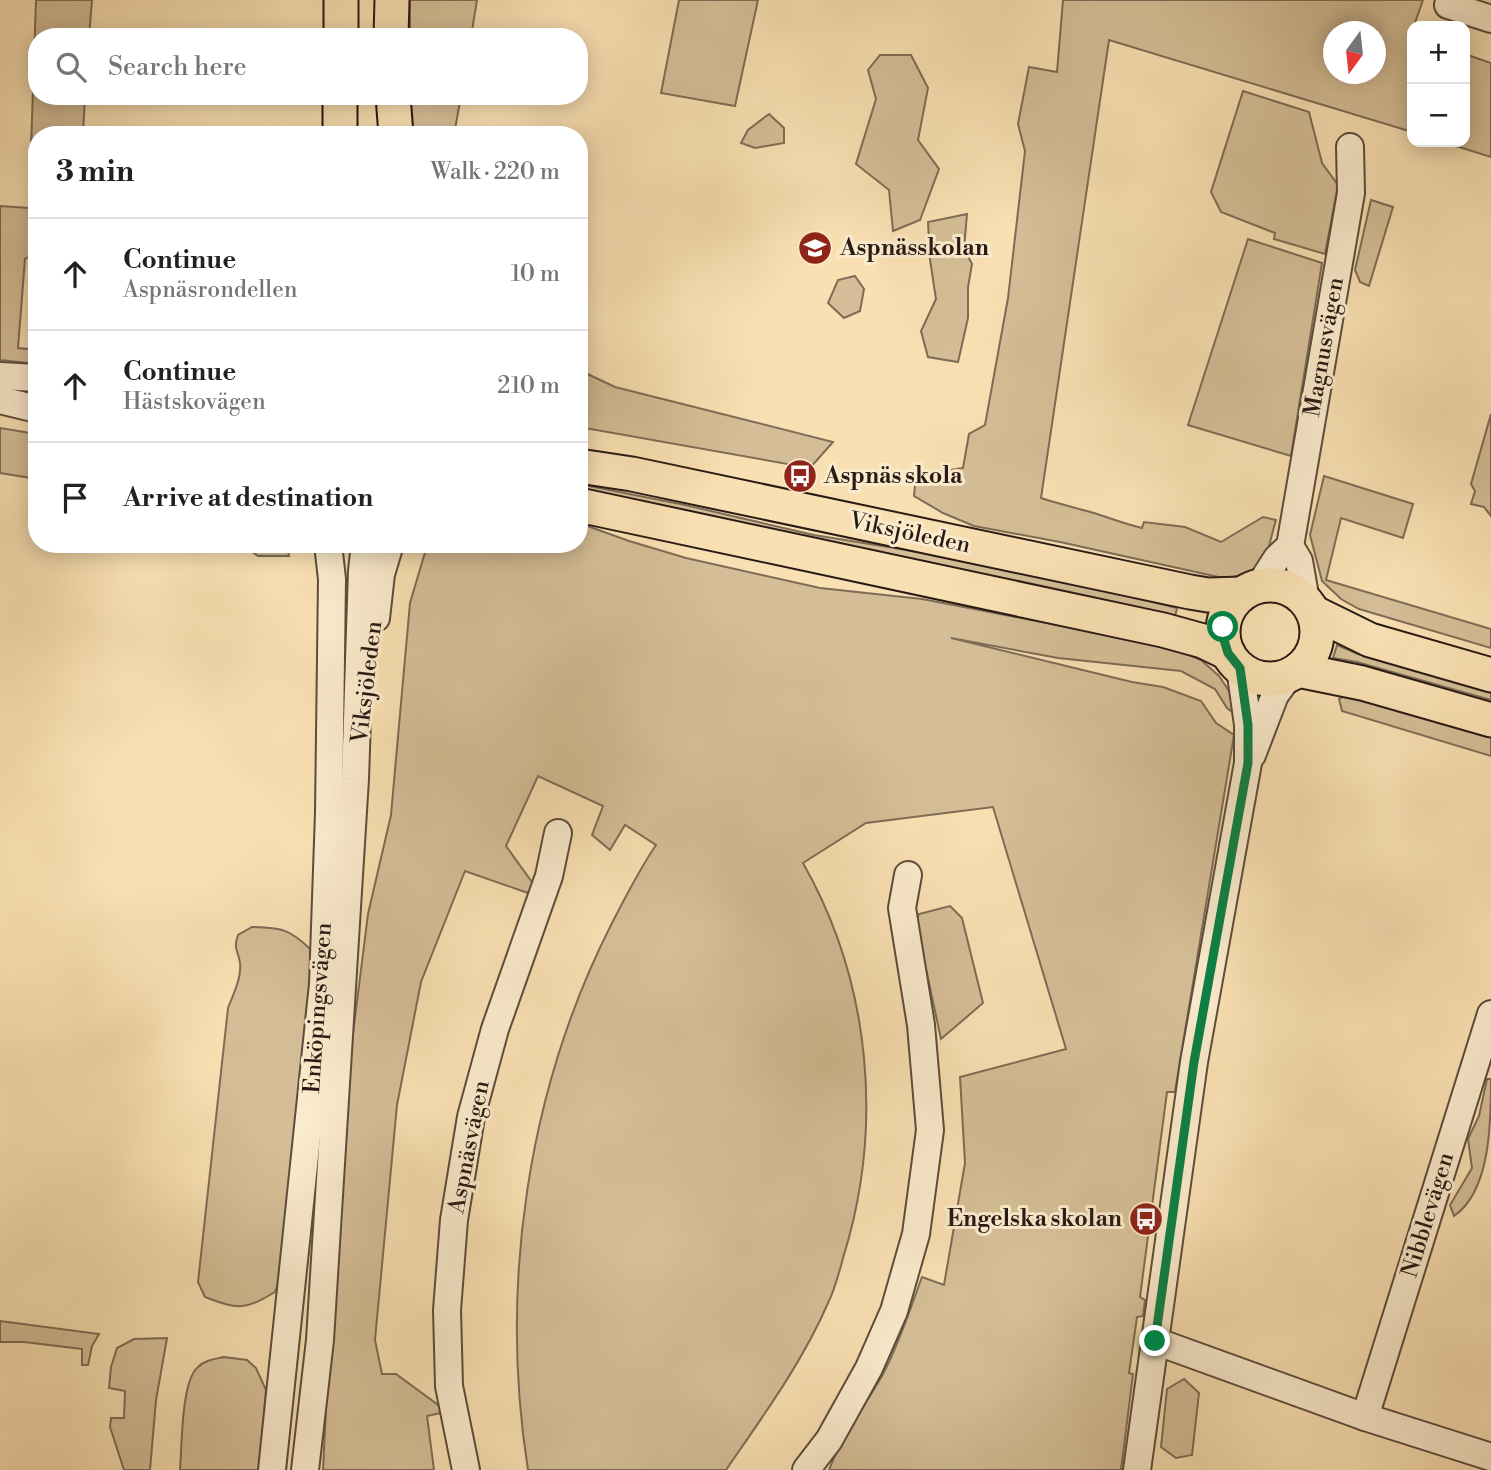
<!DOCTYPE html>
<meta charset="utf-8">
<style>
:root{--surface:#fff;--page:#f2f2f2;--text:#202124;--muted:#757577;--line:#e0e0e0}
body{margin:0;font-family:"Libre Bodoni",serif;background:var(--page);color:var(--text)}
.controls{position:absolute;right:21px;top:21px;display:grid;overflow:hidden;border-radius:14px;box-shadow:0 4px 18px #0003}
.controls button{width:63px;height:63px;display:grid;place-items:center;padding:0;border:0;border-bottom:2px solid var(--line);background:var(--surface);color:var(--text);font:35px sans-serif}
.compass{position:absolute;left:1323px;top:21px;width:63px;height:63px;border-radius:50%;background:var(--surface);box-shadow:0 4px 18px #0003;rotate:195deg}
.stop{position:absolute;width:21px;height:21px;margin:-16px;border:5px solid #0b8043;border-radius:50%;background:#fff}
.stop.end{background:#0b8043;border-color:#fff;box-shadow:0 2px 7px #0008}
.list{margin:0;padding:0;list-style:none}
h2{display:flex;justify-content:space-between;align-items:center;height:91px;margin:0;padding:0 28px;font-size:30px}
h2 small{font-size:23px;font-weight:400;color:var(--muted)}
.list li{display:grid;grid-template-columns:46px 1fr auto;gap:21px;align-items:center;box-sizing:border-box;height:112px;padding:0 28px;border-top:2px solid var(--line)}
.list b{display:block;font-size:26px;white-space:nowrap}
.list p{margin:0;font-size:23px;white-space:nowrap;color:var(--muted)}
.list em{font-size:23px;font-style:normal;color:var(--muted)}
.icon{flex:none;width:38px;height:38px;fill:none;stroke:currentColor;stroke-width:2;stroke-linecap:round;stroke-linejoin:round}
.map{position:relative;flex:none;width:1491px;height:1470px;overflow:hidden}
.search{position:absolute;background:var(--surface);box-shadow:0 4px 18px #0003;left:28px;top:28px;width:560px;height:77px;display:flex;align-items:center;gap:18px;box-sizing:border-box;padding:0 24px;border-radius:28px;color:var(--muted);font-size:26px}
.panel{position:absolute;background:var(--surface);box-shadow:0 4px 18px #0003;left:28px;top:126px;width:560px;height:427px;border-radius:28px}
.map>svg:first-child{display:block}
.green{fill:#d5be97;stroke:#7e6c56;stroke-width:2;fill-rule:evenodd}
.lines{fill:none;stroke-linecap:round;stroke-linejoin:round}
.minor-casing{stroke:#5c4c3c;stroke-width:30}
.major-casing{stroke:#281a14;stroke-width:37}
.minor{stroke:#fbebcd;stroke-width:26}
.major{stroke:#f9e0b2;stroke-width:33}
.route{stroke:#0b8043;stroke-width:9}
.labels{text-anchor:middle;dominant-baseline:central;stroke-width:6;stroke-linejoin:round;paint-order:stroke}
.poi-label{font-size:23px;font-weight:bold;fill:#281a14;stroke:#fbebcd;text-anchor:start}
.street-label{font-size:23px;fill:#281a14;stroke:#fbebcd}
</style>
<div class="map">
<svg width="1491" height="1470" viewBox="0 0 1491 1470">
<rect width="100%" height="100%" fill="#f9e0b2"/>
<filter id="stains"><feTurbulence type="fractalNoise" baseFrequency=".00286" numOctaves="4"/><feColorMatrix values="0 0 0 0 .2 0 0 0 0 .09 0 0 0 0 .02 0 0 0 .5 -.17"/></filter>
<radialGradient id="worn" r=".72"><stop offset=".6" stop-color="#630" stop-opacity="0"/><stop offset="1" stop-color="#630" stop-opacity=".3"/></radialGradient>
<!-- green -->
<g class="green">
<polygon points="36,0 92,0 89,37 37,37 37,96 85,96 83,135 37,135 37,252 25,259 18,348 37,350 37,364 0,360 0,206 29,208"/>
<polygon points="410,0 477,0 471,37 410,37"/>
<polygon points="679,0 758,0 735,106 661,93"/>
<path d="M 1063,0 L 1423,0 L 1410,37 L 1412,38 L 1412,132 L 1109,40 L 1041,498 C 1059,504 1077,508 1094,513 C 1110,518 1125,524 1142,528 L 1144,522 L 1185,527 L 1221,542 L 1263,517 L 1276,520 C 1264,560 1270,574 1223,578 L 1060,542 L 974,526 L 943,513 L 914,496 L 915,485 L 920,475 L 963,468 L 969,434 L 985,425 L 1008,298 L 1025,151 L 1018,124 L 1029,67 L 1057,72 ZM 1334,32 L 1376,32 L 1376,74 L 1334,74 Z"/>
<polygon points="1465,54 1491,63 1491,157 1443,142 1465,142"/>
<polygon points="880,55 911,55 928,88 918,140 939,169 920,220 893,231 889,190 856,164 876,99 868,70"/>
<polygon points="1243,91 1309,112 1322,163 1338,185 1325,254 1274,239 1275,233 1221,212 1211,192"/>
<polygon points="410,96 461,96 454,135 410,135"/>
<polygon points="769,114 784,128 784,143 755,148 741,143 748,130"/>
<polygon points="1371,200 1393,207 1369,286 1360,282 1355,270"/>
<polygon points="967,214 964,249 972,264 968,287 968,318 958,362 928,357 921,331 936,299 930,260 928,222"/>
<polygon points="1248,239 1322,263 1291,456 1188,425"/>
<polygon points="855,276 864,289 860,311 844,318 828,303 838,280"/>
<polygon points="579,370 615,387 833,442 810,468 579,427"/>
<polygon points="1491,414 1491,516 1484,507 1471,504 1475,491 1471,484"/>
<polygon points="0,428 37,434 37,479 0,473"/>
<polygon points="1324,476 1413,504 1403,538 1341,518 1326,580 1491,629 1491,648 1359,609 1341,599 1322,581 1310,535"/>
<polygon points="579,484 685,505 814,535 913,551 1078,584 1177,608 1175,617 579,491"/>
<path d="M 579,523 L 629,541 L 686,558 L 820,588 L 922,599 L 1131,639 L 1181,652 L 1201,660 L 1219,676 L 1231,694 L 1236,715 L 1227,708 L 1215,689 L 1181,671 L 1058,658 L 951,638 L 1132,682 L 1163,687 L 1201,701 L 1216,723 L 1234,735 L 1175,1092 L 1167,1092 L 1140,1297 L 1145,1300 L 1143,1316 L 1137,1317 L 1129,1373 L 1133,1374 L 1121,1470 L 829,1470 C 843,1433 864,1408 883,1374 C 899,1344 910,1309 922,1277 L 944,1285 L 965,1163 L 960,1077 L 1066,1049 L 993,807 L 866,823 L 803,863 C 871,983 884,1127 843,1258 C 839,1273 835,1289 828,1303 C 802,1363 763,1416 726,1470 L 528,1470 C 499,1286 527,1090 612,923 C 626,896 639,870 656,845 L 625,825 L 610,850 L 592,835 L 603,806 L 538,776 L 506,846 L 534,885 L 528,893 L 465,871 L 421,982 L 397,1105 L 375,1340 L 382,1374 L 396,1374 L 441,1407 L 441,1413 L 427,1416 L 434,1470 L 323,1470 L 339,1145 L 368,914 L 391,815 L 410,603 L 426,549 L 402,544 L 579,544 Z"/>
<polygon points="241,544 287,544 289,556 258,556"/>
<polygon points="1337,645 1358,654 1491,690 1491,700 1357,662 1333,658"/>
<polygon points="1349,693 1491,733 1491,756 1342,711 1339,699"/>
<polygon points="950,906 962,918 983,1003 941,1039 926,969 914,927 919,914"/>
<path d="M 252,927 C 280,928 289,928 310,949 L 310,1011 L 283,1270 L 275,1292 C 245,1310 239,1310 205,1297 L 198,1282 L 228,1008 C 233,995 242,977 240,963 C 238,949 233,950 238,935 Z"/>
<path d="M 1487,1079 L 1491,1079 C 1491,1120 1491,1191 1454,1216 L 1450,1205 L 1472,1168 L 1468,1139 L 1479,1116 Z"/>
<polygon points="0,1321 99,1334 92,1346 88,1365 82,1365 82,1349 24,1342 0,1342"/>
<polygon points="167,1338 156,1400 150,1470 124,1470 110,1427 111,1418 124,1418 125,1391 109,1388 111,1367 117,1348 134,1339"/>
<path d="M 224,1357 L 247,1360 L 256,1368 L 266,1390 L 259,1470 L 180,1470 C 182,1447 181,1381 198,1367 C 205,1360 215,1359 224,1357 Z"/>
<polygon points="1184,1379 1199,1393 1192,1455 1176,1458 1161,1447 1167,1389"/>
</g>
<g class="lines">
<!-- minor casing -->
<g class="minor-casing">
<g id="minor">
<polyline points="1450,0 1448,5 1491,19"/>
<polyline points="0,376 37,378"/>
<polyline points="0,400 37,409"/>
<polyline points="1290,546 1299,561 1306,601"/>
<polyline points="1259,586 1277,558 1290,546 1351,193 1350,147"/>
<polyline points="376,618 381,574 390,544"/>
<polyline points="1252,755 1275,695 1289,676"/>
<polyline points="1155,1341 1365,1417 1491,1457"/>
<polyline points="1365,1417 1491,1014"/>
<polyline points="272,1470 323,984 329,813 332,579 328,544"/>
<polyline points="305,1470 320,1340 355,779 362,571 365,544"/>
<polyline points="466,1470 449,1386 447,1310 454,1220 471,1117 495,1029 549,876 558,833"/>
<polyline points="806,1470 829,1440 869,1368 894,1311 916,1234 930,1130 921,1025 902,908 908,875"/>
<polyline points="1137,1470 1194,1062 1248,763 1248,725 1240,668"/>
</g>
</g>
<!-- major casing -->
<g class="major-casing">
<g id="major">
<polyline points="341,37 341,0"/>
<polyline points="391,37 392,0"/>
<polyline points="393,96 396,135"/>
<polyline points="340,135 340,96"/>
<polyline points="579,466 632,474 1190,592 1208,595 1242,594"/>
<polyline points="579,505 1163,630 1203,641 1228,653"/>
<circle cx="1270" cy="632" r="47"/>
<polyline points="1313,612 1370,640 1491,675"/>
<polyline points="1298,670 1362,683 1491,720"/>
</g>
</g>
<!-- minor -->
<use href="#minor" class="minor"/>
<!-- major -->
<use href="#major" class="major"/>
</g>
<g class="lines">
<!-- route -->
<polyline class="route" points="1155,1341 1194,1062 1248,763 1248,725 1240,668 1228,653 1224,640 1223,627"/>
</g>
<!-- icons -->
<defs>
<g id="school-disc" transform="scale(1.75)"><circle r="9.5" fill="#8f2418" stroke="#fbebcd"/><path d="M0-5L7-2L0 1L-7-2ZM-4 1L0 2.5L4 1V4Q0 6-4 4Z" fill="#fff"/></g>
<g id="bus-disc" transform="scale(1.75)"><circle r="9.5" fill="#8f2418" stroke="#fbebcd"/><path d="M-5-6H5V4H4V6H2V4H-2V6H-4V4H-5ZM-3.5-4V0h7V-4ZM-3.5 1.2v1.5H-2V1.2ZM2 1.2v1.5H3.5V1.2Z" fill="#fff"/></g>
</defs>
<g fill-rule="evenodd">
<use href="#school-disc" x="815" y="248"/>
<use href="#bus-disc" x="800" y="476"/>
<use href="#bus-disc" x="1146" y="1219"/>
</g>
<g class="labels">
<!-- poi labels -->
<g class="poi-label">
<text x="840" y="248">Aspnässkolan</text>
<text x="824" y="476">Aspnäs skola</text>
<text x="1122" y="1219" text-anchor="end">Engelska skolan</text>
</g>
<!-- street labels -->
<g class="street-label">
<text transform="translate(1324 347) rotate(-80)">Magnusvägen</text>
<text transform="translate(910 533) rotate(12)">Viksjöleden</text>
<text transform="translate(367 682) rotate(-83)">Viksjöleden</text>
<text transform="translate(318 1008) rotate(-86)">Enköpingsvägen</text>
<text transform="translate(469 1147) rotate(-79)">Aspnäsvägen</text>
<text transform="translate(1428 1215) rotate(-73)">Nibblevägen</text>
</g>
</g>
<rect width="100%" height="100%" filter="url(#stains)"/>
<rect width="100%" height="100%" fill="url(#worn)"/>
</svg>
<div class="controls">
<button>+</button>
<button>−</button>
</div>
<svg class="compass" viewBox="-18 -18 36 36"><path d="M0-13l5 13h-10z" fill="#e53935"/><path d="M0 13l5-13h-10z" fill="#757577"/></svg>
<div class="stop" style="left:1223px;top:627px"></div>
<div class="stop end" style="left:1155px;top:1341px"></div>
<div class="search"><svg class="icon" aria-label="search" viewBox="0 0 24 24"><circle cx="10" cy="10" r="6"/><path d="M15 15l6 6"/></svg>Search here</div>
<section class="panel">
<h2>3 min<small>Walk · 220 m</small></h2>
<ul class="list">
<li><svg class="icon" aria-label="ahead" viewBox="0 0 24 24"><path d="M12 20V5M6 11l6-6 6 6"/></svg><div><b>Continue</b><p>Aspnäsrondellen</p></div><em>10 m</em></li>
<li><svg class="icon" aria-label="ahead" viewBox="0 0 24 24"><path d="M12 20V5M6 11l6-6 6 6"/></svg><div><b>Continue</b><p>Hästskovägen</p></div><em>210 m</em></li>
<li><svg class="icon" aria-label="arrive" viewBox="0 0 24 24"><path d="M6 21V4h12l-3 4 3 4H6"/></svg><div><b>Arrive at destination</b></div></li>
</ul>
</section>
</div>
